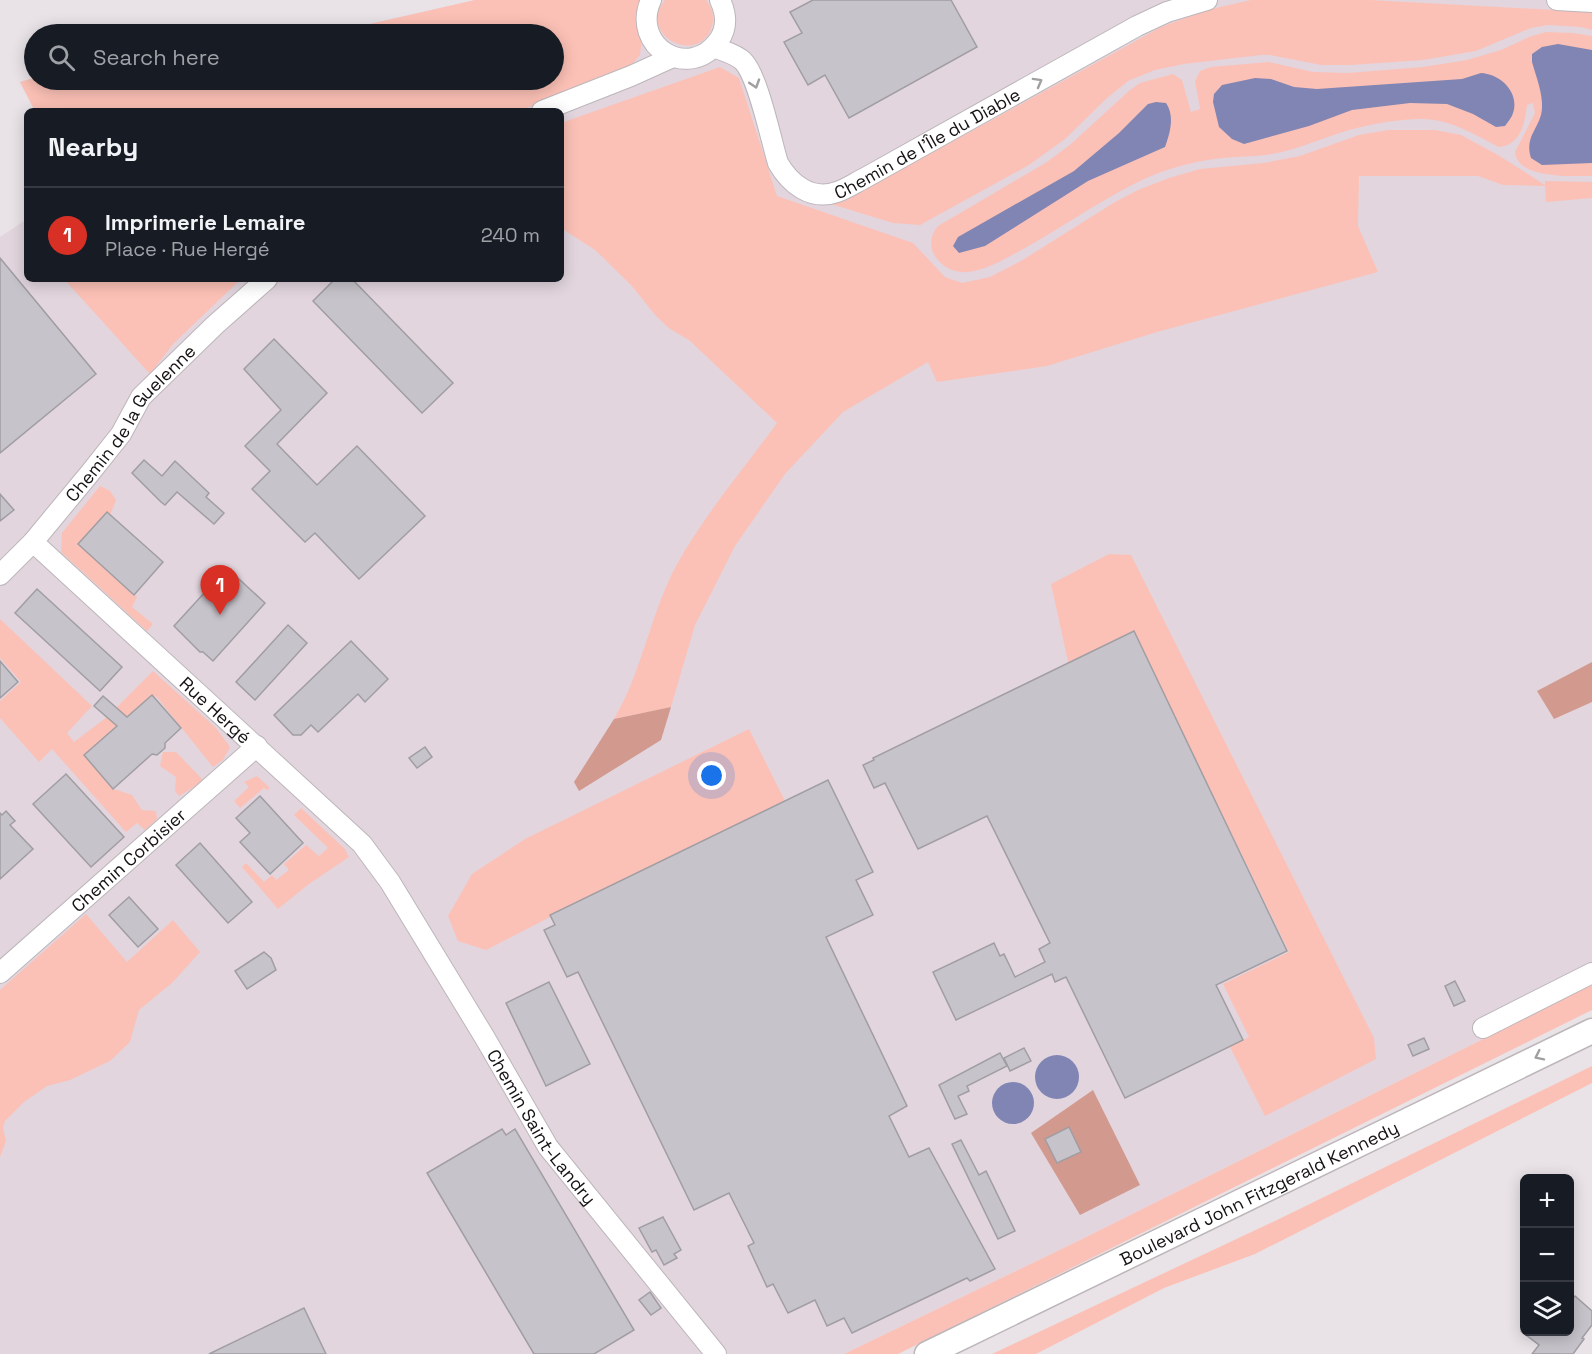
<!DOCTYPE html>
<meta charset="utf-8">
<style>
:root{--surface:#171b24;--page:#20242c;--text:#f1f3f6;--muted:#9ea1a6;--line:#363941;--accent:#d93025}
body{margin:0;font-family:"Space Grotesk",sans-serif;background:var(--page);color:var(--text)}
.controls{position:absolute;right:18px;bottom:18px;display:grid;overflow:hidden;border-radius:9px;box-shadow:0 3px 15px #0003}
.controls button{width:54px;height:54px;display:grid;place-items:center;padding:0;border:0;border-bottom:2px solid var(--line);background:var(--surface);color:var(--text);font:30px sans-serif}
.you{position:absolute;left:712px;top:776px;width:21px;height:21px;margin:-15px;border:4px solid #fff;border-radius:50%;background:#1a73e8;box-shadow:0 0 0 9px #1a73e833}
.badge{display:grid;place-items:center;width:39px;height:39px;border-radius:50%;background:var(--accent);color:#fff;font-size:20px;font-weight:700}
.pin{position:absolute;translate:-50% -50px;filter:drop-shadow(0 2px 3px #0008)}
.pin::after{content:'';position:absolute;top:32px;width:21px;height:18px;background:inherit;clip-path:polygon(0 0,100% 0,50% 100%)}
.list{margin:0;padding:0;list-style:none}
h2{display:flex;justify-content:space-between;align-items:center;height:78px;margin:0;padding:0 24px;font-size:26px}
h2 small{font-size:20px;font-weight:400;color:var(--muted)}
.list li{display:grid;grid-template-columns:39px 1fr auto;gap:18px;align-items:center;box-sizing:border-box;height:96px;padding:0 24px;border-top:2px solid var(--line)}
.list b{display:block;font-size:22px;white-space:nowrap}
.list p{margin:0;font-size:20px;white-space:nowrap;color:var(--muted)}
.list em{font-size:20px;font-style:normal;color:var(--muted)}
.icon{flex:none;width:33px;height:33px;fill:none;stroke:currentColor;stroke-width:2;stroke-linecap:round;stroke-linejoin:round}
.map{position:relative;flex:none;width:1592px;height:1354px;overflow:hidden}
.search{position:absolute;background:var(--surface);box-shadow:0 3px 15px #0003;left:24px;top:24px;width:540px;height:66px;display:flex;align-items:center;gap:15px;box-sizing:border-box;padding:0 21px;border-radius:33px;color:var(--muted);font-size:22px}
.panel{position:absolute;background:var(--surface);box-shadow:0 3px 15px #0003;left:24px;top:108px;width:540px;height:174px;border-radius:9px}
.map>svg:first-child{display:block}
.built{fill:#e2d5de}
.green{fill:#fcc1b6}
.forest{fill:#d2998e}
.water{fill:#8185b4}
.building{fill:#c6c3ca;stroke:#a09da3;stroke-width:1.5}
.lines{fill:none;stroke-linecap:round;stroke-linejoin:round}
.minor-casing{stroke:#bcb6ba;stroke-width:22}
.major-casing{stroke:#bcb6ba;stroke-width:27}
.minor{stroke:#fff;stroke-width:20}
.major{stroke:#fff;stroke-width:24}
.oneway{stroke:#a1a0a1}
.labels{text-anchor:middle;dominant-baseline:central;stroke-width:5;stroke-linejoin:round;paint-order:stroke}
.street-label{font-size:18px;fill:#151214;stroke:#fff}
</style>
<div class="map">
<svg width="1592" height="1354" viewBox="0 0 1592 1354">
<rect width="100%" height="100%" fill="#e9e3e7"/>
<!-- built -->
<polygon class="built" points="475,0 1592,0 1592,985 1078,1241 844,1354 0,1354 0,237 27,219 27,279 561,279 561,111 35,111 20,82 34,78 34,80 70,80 74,90 105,80 554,80 554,34 326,34"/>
<!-- green -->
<g class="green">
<polygon points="475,0 640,0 642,38 640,55 630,67 519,111 35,111 20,82 34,78 34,80 70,80 74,90 105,80 554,80 554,34 326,34"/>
<path d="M 665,0 L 706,0 C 712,8 715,17 712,26 C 700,67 636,36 665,0 Z"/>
<polygon points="1251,0 1370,0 1592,12 1592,30 1580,27 1548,25 1531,28 1476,51 1423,60 1351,65 1321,65 1270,55 1261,55 1184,64 1155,70 1128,81 1106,99 1065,139 1029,165 920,225 893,223 831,204 845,201 859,193 1161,27 1207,10"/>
<path d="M 1546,32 L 1573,33 L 1592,36 L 1592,176 C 1573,176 1517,179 1515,152 L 1535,113 L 1533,103 L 1527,105 C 1525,123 1521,145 1499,147 C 1475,135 1450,119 1422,119 C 1397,119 1370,124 1346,131 C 1323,138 1301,148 1277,153 C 1264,156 1250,156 1236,157 C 1200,159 1164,168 1132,185 C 1091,206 1054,233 1014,254 C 999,262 985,270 968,272 C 943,275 919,248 938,226 L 1047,162 L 1071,144 L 1130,90 L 1140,83 L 1173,74 L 1182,80 L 1191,112 L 1200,109 L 1195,81 L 1200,71 L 1211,67 L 1269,62 L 1313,72 L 1348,73 L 1423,67 L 1467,60 L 1501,50 L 1529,37 Z"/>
<path d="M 720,67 L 739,78 L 777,196 L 913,243 L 945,277 L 962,283 L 990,277 L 1021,261 L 1115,202 L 1138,190 L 1169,178 L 1200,169 L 1264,163 L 1300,156 L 1359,135 L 1388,130 L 1435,130 L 1461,135 L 1498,155 L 1545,185 L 1545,181 L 1592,182 L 1592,198 L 1546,202 L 1545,186 L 1503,185 L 1478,176 L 1359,176 L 1358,226 L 1378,272 L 1157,332 L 1047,366 L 937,382 L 928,362 L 843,412 L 785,474 L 735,546 L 695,625 L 671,707 L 614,719 C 642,672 650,615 676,566 C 704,515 743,470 777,423 L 689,340 L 670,329 L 656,316 L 631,285 L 595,250 L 561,228 L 561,123 Z"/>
<polygon points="64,279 241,279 174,343 150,374"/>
<polygon points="100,486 110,491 116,500 111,513 81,546 137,597 132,607 153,624 147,631 61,552 62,533"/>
<polygon points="1109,554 1131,555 1374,1038 1376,1059 1265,1116 1230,1047 1249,1037 1223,984 1289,952 1135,634 1069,666 1051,584"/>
<polygon points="0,619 92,706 67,733 74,742 107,717 153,671 216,728 230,747 223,760 213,767 156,696 86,756 114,789 132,795 142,810 156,811 157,819 145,830 137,823 126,832 52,749 39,762 0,718 0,701 21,682 0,658"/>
<polygon points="749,729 786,803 554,915 486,950 458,941 448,916 472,874 525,839"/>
<polygon points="163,752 176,752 204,781 179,796 175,791 176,777 160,766"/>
<polygon points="257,776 270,788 267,790 264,788 240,808 234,801 249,787 244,782"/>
<polygon points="301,808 345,849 349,857 309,884 278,909 242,867 246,863 264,882 272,875 276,880 289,870 284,864 306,845 319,856 328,848 294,815"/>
<polygon points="86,914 127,962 173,920 200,952 172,983 139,1010 130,1042 110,1061 70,1080 47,1086 24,1102 5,1121 3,1128 6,1141 0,1157 0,990"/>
<polygon points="1592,985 1592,1010 898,1354 844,1354 1078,1241"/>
<polygon points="1592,1066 1592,1083 1255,1254 1164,1288 1036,1354 992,1354 1279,1219"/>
</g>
<!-- forest -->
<g class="forest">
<polygon points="1592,662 1592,702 1554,719 1537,691"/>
<polygon points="671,707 661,740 579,791 574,782 614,719"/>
<polygon points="1093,1090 1140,1185 1080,1215 1031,1133"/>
</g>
<!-- water -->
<g class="water">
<path d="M 1558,44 L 1592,50 L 1592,163 L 1542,165 L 1531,158 C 1524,135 1541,128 1542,108 C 1543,94 1536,76 1532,62 L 1532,54 L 1542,47 Z"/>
<path d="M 1481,73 C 1500,74 1520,92 1513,113 C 1512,117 1508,122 1505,126 L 1496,127 L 1473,114 L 1447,104 L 1410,103 L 1352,110 L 1309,126 L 1244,144 L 1232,139 L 1219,127 L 1213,102 L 1214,94 L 1222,85 L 1255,78 L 1271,79 L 1294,87 L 1317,89 L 1462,79 Z"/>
<path d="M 1156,102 L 1166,103 C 1175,116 1170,133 1165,147 L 1088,181 L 985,246 L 959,253 L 953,246 L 958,237 L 1074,171 L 1119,133 L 1148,104 Z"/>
<circle cx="1057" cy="1077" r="22"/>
<circle cx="1013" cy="1103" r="21"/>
</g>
<!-- building -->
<g class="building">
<polygon points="813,0 951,0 977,47 849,118 825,75 808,85 784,42 802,33 790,12"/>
<polygon points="0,258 96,374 0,453"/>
<polygon points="335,279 352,279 453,383 422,413 313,301"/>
<polygon points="274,339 327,393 277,444 317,485 357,446 425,516 359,579 315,533 305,542 252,489 270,471 245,446 281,410 244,369"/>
<polygon points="144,460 162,476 175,461 209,493 206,497 224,513 214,524 177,492 165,505 161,502 132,473"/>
<polygon points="0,494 14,510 0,521"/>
<polygon points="107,512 163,562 134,595 78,544"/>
<polygon points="227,568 265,603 213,661 203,652 200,652 174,626"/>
<polygon points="37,589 122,667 100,691 15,613"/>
<polygon points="288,625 307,643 255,700 236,682"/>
<polygon points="1134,631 1287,951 1216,985 1243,1040 1125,1098 1066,977 1055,982 1052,974 956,1020 933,972 994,943 1000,956 1004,954 1015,977 1045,962 1039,949 1050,943 987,816 918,849 885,783 874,788 863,765 874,760 873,758"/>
<polygon points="351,641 388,679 365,702 358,694 318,732 311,725 301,735 293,735 274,715"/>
<polygon points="0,661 18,682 0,698"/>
<polygon points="152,695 181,728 165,743 165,748 157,755 152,754 113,789 84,755 117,726 94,706 103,696 127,717"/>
<polygon points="425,747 432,757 417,768 409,758"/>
<polygon points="66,774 124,837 91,867 33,804"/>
<polygon points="828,780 873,872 856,880 873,915 826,937 907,1106 889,1116 909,1157 929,1148 995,1269 970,1281 967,1278 852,1333 844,1318 827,1326 815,1300 788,1313 773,1284 767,1287 748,1246 754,1243 729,1193 694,1210 578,972 567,977 544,930 555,925 550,915"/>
<polygon points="260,796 303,843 270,874 240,842 250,833 236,818"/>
<polygon points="6,811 15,821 10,825 33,849 0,879 0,813 2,815"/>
<polygon points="200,843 252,902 228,923 176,865"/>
<polygon points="129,897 158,929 138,947 109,915"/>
<polygon points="264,952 271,958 276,970 247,989 235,971"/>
<polygon points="1455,981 1465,1001 1454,1006 1445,986"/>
<polygon points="549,982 590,1064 546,1086 506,1003"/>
<polygon points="1424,1038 1429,1049 1413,1056 1408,1045"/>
<polygon points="1024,1048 1031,1061 1010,1071 1004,1058"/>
<polygon points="1000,1053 1007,1066 967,1086 969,1091 958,1096 967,1114 955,1119 939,1085"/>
<polygon points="1069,1127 1081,1152 1057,1163 1045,1139"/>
<polygon points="502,1129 506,1135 515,1129 634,1330 594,1354 534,1354 427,1173"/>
<polygon points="961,1140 979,1175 986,1171 1015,1231 998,1239 952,1144"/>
<polygon points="663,1217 681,1250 674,1254 677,1258 664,1265 656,1250 652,1252 639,1228"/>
<polygon points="650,1292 661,1308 651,1315 639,1300"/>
<polygon points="1575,1296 1592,1311 1592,1325 1582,1338 1584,1339 1573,1354 1532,1354 1539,1345 1522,1332 1569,1332 1569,1303"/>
<polygon points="304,1308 326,1354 209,1354"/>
</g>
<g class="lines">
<!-- minor casing -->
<g class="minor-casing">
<g id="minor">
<path d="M 651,0 C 630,47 690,82 719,40 C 728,27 726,13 720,0"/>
<polyline points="1557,0 1592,2"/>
<path id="s1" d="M 714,47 C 723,51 736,54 743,61 C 758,76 771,140 778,163 C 790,184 811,201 837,192 C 846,189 855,183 863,179 L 1137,26 L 1167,12 L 1207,0"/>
<polyline points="542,111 631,76 673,57"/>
<path id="s2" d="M 33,542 L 362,844 L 390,882 L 485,1038 L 548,1147 L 716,1354"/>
<path id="s3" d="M 0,575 L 33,542 L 90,473 L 121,434 L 141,397 L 215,325 L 267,279"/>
<path id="s4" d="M 0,973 L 257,746"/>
<polyline points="1483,1028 1592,973"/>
</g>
</g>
<!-- major casing -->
<g class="major-casing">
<g id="major">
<path id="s5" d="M 927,1354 L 1592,1031"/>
</g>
</g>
<!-- minor -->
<use href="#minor" class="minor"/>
<!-- major -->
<use href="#major" class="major"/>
</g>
<!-- one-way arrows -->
<defs><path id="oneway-chevron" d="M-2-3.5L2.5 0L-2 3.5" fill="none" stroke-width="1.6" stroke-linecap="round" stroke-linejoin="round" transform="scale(1.5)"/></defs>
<g class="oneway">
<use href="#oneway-chevron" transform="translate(1038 82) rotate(-29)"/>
<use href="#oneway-chevron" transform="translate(755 84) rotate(72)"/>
<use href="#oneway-chevron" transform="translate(1539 1056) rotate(154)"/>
</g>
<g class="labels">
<!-- street labels -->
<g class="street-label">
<text stroke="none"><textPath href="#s1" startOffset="315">Chemin de l'Île du Diable</textPath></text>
<text stroke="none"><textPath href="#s3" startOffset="201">Chemin de la Guelenne</textPath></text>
<text stroke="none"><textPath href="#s2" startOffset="248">Rue Hergé</textPath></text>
<text stroke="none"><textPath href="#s4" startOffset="171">Chemin Corbisier</textPath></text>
<text stroke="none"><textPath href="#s2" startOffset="782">Chemin Saint-Landry</textPath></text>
<text stroke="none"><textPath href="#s5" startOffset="369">Boulevard John Fitzgerald Kennedy</textPath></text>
</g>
</g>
</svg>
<div class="controls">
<button>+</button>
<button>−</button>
<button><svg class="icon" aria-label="layers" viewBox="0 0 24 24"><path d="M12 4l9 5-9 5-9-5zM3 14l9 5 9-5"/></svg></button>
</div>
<div class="you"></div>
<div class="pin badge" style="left:220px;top:615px">1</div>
<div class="search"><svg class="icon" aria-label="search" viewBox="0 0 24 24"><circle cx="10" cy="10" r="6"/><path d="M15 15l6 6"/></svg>Search here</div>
<section class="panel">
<h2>Nearby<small></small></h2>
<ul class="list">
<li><span class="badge">1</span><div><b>Imprimerie Lemaire</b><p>Place · Rue Hergé</p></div><em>240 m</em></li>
</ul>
</section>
</div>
